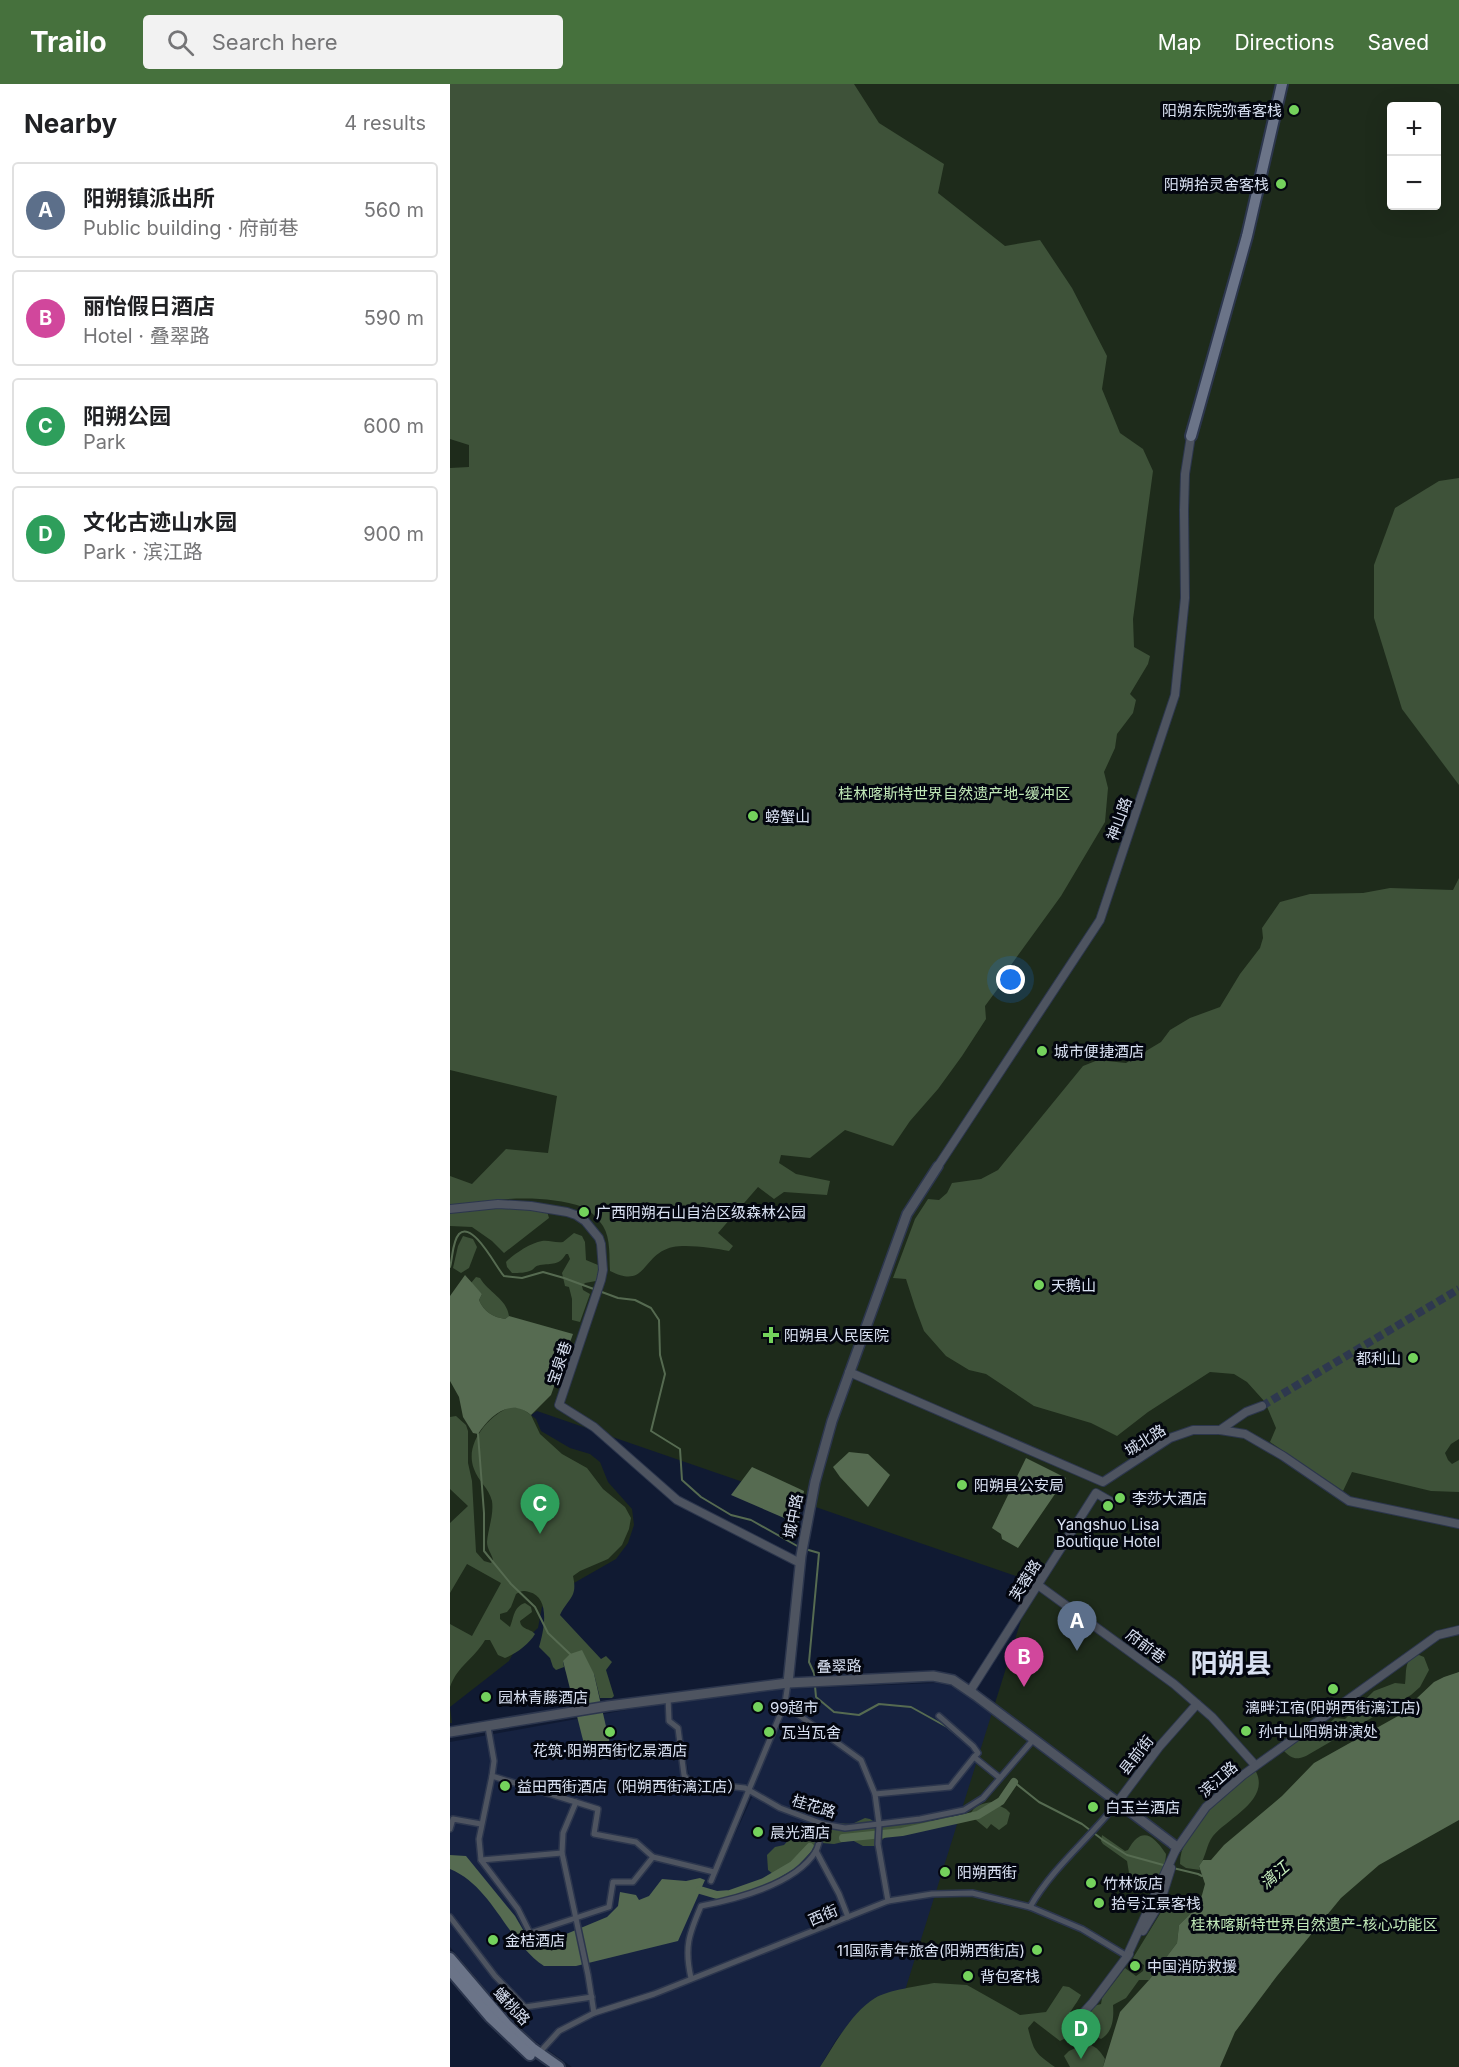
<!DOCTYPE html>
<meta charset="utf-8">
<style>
:root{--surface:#fff;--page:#f2f2f2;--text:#202124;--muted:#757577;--line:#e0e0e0;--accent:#46713d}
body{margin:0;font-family:Inter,"Noto Sans SC",sans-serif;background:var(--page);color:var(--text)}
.controls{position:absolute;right:18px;top:18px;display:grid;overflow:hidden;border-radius:6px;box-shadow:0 6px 24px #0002}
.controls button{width:54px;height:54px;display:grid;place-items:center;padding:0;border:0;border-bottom:2px solid var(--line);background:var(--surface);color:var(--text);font:30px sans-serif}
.you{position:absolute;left:561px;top:896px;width:21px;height:21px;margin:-15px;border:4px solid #fff;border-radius:50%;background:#1a73e8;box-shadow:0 0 0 9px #1a73e833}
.badge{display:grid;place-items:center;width:39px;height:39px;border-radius:50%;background:var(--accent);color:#fff;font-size:20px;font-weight:700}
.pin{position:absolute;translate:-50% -50px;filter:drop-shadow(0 2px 3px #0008)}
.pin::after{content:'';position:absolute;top:32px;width:21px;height:18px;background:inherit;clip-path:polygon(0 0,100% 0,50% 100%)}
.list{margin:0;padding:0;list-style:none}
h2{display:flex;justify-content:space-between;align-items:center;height:78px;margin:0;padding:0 24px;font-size:26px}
h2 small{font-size:20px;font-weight:400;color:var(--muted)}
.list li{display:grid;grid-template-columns:39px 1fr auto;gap:18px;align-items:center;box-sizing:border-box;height:96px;margin:0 12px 12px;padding:0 12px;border:2px solid var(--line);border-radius:6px}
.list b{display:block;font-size:22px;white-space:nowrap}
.list p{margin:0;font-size:20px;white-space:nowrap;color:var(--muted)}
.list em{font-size:20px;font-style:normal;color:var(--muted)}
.icon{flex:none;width:33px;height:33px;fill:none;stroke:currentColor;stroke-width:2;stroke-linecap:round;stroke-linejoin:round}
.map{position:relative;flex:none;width:1009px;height:1983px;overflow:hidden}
header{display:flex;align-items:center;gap:36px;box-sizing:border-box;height:84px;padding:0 30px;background:var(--accent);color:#fff}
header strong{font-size:28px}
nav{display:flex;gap:33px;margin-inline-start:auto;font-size:21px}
.search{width:420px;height:54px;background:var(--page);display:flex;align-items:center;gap:15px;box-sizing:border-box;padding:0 21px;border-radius:6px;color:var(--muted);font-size:22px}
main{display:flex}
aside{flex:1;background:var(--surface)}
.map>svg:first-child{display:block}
.built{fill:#162240}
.green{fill:#1e2b1b;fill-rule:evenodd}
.forest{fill:#3e5239}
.water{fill:#566b51}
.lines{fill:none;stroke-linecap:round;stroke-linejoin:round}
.stream{stroke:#566b51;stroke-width:2}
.canal{stroke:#566b51;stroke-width:8}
.minor-tunnel{stroke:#2e384f;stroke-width:8;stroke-dasharray:8 4;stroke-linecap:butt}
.pedestrian-casing{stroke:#2c364d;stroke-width:8}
.minor-casing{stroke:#2c364d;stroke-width:10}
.tertiary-casing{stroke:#2c364d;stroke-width:12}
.secondary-casing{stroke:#2c364d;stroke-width:14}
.pedestrian{stroke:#4e5460;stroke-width:5}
.minor{stroke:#4e5460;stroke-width:8}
.tertiary{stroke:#4e5460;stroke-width:9}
.secondary{stroke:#6b7488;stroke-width:10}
.poi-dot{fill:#74d25c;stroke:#03060f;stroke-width:2}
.labels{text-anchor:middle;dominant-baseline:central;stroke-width:6;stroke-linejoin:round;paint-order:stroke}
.poi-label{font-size:15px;fill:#d9e1f2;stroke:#03060f;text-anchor:start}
.park-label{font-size:15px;fill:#bfe7b6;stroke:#03060f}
.street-label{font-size:15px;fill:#d9e1f2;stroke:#03060f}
.water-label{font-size:16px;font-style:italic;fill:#c5edbc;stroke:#03060f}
.town-label{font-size:27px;font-weight:bold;fill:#d9e1f2;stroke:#03060f}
</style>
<header>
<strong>Trailo</strong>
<div class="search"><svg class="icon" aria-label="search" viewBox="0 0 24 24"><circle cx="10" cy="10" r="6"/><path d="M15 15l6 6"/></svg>Search here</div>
<nav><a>Map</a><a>Directions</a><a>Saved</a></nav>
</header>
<main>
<aside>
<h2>Nearby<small>4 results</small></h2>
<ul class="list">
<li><span class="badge" style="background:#5c6f8a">A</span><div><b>阳朔镇派出所</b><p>Public building · 府前巷</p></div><em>560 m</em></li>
<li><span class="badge" style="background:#d1479c">B</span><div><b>丽怡假日酒店</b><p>Hotel · 叠翠路</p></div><em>590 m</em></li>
<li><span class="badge" style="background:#2e9e5b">C</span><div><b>阳朔公园</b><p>Park</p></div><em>600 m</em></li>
<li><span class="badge" style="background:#2e9e5b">D</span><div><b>文化古迹山水园</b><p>Park · 滨江路</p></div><em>900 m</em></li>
</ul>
</aside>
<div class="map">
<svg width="1009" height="1983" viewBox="0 0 1009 1983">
<rect width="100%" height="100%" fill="#101a32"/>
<!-- built -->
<polygon class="built" points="486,1599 501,1602 520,1613 589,1668 683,1874 426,1913 405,1933 386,1956 370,1983 122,1983 80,1953 50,1922 0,1863 0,1658 214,1619 217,1638 225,1644 233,1692 237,1697 245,1702 291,1705 296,1709 263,1798 304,1709 297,1702 248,1696 239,1692 231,1643 221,1636 220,1619 335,1605"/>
<!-- green -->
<path class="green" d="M 0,0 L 1009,0 L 1009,1983 L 431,1983 L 583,1498 L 87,1327 L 81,1331 L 86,1335 L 91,1347 L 120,1364 L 140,1370 L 150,1378 L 158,1398 L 182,1425 L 184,1441 L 178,1459 L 166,1475 L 110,1507 L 92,1523 L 88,1544 L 66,1564 L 59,1577 L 0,1623 L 2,1639 L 0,1639 ZM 942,22 L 986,22 L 986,122 L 942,122 Z"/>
<!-- forest -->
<g class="forest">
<path d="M 0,0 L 404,0 L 429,39 L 494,80 L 488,109 L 555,162 L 590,156 L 622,204 L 657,272 L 652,305 L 670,349 L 693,365 L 703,387 L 683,535 L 684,563 L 700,572 L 698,580 L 680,610 L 686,616 L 683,629 L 667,650 L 665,664 L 654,688 L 658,704 L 655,738 L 611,812 L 561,881 L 549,903 L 535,922 L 536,935 L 512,972 L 488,1005 L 460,1037 L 443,1062 L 395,1046 L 360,1074 L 331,1071 L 329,1079 L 346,1090 L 380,1097 L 377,1111 L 334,1108 L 324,1115 L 308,1103 L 268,1149 L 283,1162 L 279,1167 C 265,1164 237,1160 223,1163 C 191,1170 198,1206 160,1187 C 159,1173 161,1155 153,1142 C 149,1136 139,1125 133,1123 C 91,1109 43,1115 0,1122 L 0,1092 L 22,1100 L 56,1065 L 98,1069 L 107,1012 L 0,986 L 0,384 L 19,383 L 19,361 L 0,355 Z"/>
<polygon points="1009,394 1009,701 952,625 924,534 924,481 945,424 989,397"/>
<polygon points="1009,794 1009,1355 1001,1360 995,1369 998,1376 1002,1380 1009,1376 1009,1408 981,1407 902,1388 893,1407 820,1358 826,1344 815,1318 797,1298 784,1290 760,1288 698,1328 667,1352 641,1339 584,1322 536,1290 519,1286 496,1272 474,1247 465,1223 456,1195 443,1194 465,1135 478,1115 489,1116 497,1109 502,1099 531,1095 548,1086 633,982 648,976 676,979 711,958 720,946 740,934 770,923 790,890 810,864 813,854 812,844 830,818 860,810 913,809 940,804 1003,806"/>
<polygon points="49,1123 97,1127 99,1134 54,1169 42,1157 22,1143 0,1142 0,1129"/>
<path d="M 124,1149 L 132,1152 L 135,1158 L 136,1176 L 148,1181 L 151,1186 L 146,1197 L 135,1199 L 132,1202 L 133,1206 L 140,1210 L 130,1238 L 122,1236 L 122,1215 L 119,1203 L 115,1202 L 112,1189 L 120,1175 L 118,1170 L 116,1170 C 109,1182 102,1179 90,1181 C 85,1182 86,1183 82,1186 C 76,1189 69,1189 62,1189 L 57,1183 L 56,1178 C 64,1170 80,1159 92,1157 C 99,1156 105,1159 113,1158 Z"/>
<polygon points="13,1152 23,1155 27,1163 19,1184 11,1189 3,1184 8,1162"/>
<path d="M 26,1193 L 30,1194 C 38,1208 57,1215 59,1232 L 55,1235 C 43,1233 34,1228 29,1216 L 32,1210 L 21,1199 Z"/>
<path d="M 60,1323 L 71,1324 L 81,1331 L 90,1350 L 112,1370 L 137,1384 L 153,1405 L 175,1423 L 181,1434 L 179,1445 L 172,1461 L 158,1475 L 130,1487 L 123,1492 C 128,1514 118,1514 110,1531 L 151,1575 L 156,1572 L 162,1578 L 156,1586 L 164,1612 L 162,1614 L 150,1614 L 144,1590 L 113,1577 L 114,1583 L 106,1586 L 103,1583 L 100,1574 L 89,1563 C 94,1547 101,1513 79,1508 C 73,1506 71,1507 66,1510 L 61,1523 L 57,1528 L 50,1530 L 50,1535 L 60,1543 C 64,1534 63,1523 75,1519 L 81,1523 L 82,1528 L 70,1537 C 71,1546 80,1544 85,1550 C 79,1560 66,1570 55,1574 L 48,1571 L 40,1556 L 35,1556 C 24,1575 8,1581 0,1603 L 0,1540 L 22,1552 L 51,1499 L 17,1480 L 0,1509 L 0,1439 L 18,1422 L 0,1405 L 0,1333 L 6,1332 L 16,1341 L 18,1347 L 18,1379 L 22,1397 L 26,1468 L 34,1477 L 41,1479 L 43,1476 C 42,1470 37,1465 37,1458 C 38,1445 44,1431 42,1417 C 39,1404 28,1397 24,1385 C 14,1360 38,1332 60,1323 Z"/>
<path d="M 969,1571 L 974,1573 L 979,1586 L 970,1603 L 961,1611 L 856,1672 C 846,1676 842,1675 834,1667 L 834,1664 L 853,1651 C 877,1657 871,1646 885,1634 L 895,1635 L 924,1607 L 945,1599 L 955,1600 C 957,1589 953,1573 969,1571 Z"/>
<path d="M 805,1686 C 822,1715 778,1734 763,1752 C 756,1761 756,1774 749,1782 L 750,1786 L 736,1784 L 730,1780 C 730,1743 779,1707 805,1686 Z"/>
<path d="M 542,1718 L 556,1725 L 560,1729 L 557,1740 L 549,1746 L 541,1740 L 537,1745 L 520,1731 C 523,1722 533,1719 542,1718 Z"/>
<polygon points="501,1731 502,1734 457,1745 437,1752 424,1762 413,1762 402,1756 384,1760 372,1759 363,1765 349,1778 328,1794 318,1786 317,1771 325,1763 334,1761 343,1751 353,1748 363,1741 377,1743 384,1739 402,1740 415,1734 420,1735 432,1743 486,1736"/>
<path d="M 652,1751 L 675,1767 L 678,1766 C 691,1742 703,1750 716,1770 C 715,1783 713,1796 699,1801 L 680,1795 L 677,1777 L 653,1760 L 651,1757 Z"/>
<path d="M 728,1816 L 742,1819 L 744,1826 L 729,1841 L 727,1859 L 699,1896 L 689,1896 L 676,1914 L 663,1921 C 664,1934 663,1948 651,1955 L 640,1950 L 631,1942 L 634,1932 L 640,1923 L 651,1920 L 652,1914 L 675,1884 L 686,1892 L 693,1887 L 694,1881 L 683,1874 L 716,1820 Z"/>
<path d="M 484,1899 L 517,1901 L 570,1931 L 596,1928 L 613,1902 L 619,1903 L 631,1911 C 626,1921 619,1927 616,1938 L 623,1942 C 622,1949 617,1954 610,1957 L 584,1937 L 578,1944 C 584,1968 585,1969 605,1983 L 370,1983 C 384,1961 402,1928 425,1914 C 438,1906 469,1902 484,1899 Z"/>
<path d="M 634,1960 C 645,1960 650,1967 655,1975 L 653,1983 L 620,1983 L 614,1972 L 619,1967 Z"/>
</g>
<!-- water -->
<g class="water">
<path d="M 15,1191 L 32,1210 L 29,1216 C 34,1228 43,1233 55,1235 L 59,1232 L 123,1250 L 101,1311 L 81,1331 C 60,1313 40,1332 28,1350 L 23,1349 L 13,1333 L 9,1313 L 0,1297 L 0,1212 Z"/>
<polygon points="399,1368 418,1370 440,1391 418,1423 390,1393 383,1383"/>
<polygon points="576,1374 616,1394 568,1464 552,1455 551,1450 542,1444"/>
<polygon points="302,1383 354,1407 348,1440 281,1411"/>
<polygon points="132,1566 144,1590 160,1660 135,1664 113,1577 120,1570"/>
<polygon points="1009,1588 1009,1736 929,1781 891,1814 827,1892 785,1948 770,1983 653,1983 670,1928 699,1896 727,1859 729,1841 744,1826 752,1811 755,1800 749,1782 753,1776 761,1776 774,1761 832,1712 864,1679 948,1632 984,1598 994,1593"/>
<path d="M 0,1771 L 16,1772 L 65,1832 L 79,1856 L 85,1859 L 109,1853 L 157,1833 L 168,1822 L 170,1808 L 186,1811 L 189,1816 L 199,1812 L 212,1795 L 236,1797 L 250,1794 L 255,1796 L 228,1857 L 126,1882 L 94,1882 C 56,1856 43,1803 0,1785 Z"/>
</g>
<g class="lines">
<!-- stream -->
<g class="stream">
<path d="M 0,1183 C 3,1173 2,1158 9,1150 C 23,1136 47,1185 54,1192 L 72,1194 L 93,1188 L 114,1194 L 168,1214 L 185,1216 L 201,1224 L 209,1236 L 210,1271 L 215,1290 L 201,1347 L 230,1365 L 232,1396 L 251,1413 L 281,1431 L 301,1436 L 349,1463"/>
<polyline points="28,1350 34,1429 34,1467 61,1500 85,1523 98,1549 120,1570"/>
<polyline points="355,1465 369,1469 359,1578 364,1589 365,1596"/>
<polyline points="365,1602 366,1613 384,1628 409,1631 429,1620 461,1623 497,1643 509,1653"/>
<polyline points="564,1698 589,1718 632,1740 653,1756 677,1771 717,1782"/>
<polyline points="723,1784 748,1790 752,1792"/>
</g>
<!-- canal -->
<g class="canal">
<polyline points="393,1754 452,1748 528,1731 551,1717 564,1698"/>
<polyline points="250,1806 267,1811 280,1810 314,1798 343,1781 360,1763"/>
</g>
<!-- minor-tunnel -->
<polyline class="minor-tunnel" points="812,1322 1009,1205"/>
<!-- pedestrian casing -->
<g class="pedestrian-casing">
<g id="pedestrian">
<polyline points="218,1613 219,1637 228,1644 234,1691 237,1695 248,1699 295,1704 330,1724 373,1740 395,1744 429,1740 470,1735 514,1726 533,1714 583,1656"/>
<polyline points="335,1619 346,1629 411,1676 425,1710 429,1740 428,1760 438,1817"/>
<polyline points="489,1632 523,1662 528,1669 524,1673 550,1694"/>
<polyline points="38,1643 44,1677 42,1692 148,1725 144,1750 186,1758 203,1773 264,1788"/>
<polyline points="42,1692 29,1755 31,1776 68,1825 80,1849 159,1823 163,1798 183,1798 203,1773"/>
<polyline points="425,1710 500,1703 524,1673"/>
<polyline points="126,1718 113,1749 112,1769 138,1891 144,1929"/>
<polyline points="0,1745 3,1735 31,1740"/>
<polyline points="366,1767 389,1810 398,1833"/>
<polyline points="31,1776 112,1769"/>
<polyline points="261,1797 335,1619 338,1599"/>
<path d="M 580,1823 C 603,1783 639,1755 667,1719"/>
<polyline points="0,1833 45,1892 75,1923 142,1913"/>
<path d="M 241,1894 C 234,1863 239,1850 251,1822 C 287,1815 346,1800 366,1767 C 370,1759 371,1748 373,1740"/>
<polyline points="89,1969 109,1947 144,1929 204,1910 438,1817 482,1810 522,1809 580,1823 632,1845 677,1872"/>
</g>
</g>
<!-- minor casing -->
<g class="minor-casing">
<g id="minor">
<polyline points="488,1082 650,836 725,611 735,514 734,426 735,390 741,352"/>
<polyline points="0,1125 48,1120 81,1122 117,1128 126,1131 135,1137 149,1154 151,1160 153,1186 151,1196 109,1321 144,1343 227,1416 350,1479"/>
<polyline points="399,1288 653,1398 720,1354 743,1346 770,1346 795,1350 833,1372 899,1417 1009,1440"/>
<polyline points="770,1346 796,1328 812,1322"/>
<polyline points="588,1501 724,1600 762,1633 805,1681"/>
<polyline points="525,1611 520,1607 646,1409 660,1417"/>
<polyline points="667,1719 709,1663 747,1620"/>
<polyline points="725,1767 756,1723 793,1691 988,1551 1009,1546"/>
<polyline points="693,1847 710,1819 721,1784"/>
<polyline points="677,1872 727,1763 723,1761"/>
<polyline points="624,1939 643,1918 679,1870"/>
</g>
</g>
<!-- tertiary casing -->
<g class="tertiary-casing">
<g id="tertiary">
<polyline points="338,1599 351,1472 365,1398 382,1337 457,1130 488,1082"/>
<polyline points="0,1648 158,1622 338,1599 483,1592 503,1596 525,1611 727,1763"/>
</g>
</g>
<!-- secondary casing -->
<g class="secondary-casing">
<g id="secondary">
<polyline points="741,352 797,152 832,0"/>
<polyline points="0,1874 57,1941 82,1964 109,1983"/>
<polyline points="0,1886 40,1933 80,1971"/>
</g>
</g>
<!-- pedestrian -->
<use href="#pedestrian" class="pedestrian"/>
<!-- minor -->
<use href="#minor" class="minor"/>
<!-- tertiary -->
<use href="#tertiary" class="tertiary"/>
<!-- secondary -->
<use href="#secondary" class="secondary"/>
</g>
<!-- markers -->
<g class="poi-dot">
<circle cx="844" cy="26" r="6"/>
<circle cx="831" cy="100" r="6"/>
<circle cx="303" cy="732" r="6"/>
<circle cx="592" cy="967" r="6"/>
<circle cx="134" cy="1128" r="6"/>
<circle cx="589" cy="1201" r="6"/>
<path d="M318 1242h6v6h6v6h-6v6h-6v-6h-6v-6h6z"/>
<circle cx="963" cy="1274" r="6"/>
<circle cx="512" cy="1401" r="6"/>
<circle cx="670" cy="1414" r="6"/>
<circle cx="658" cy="1422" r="6"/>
<circle cx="883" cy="1605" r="6"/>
<circle cx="36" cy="1613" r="6"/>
<circle cx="308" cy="1623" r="6"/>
<circle cx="796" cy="1647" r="6"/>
<circle cx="160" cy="1648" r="6"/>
<circle cx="319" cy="1648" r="6"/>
<circle cx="55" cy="1702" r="6"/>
<circle cx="643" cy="1723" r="6"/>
<circle cx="308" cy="1748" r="6"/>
<circle cx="495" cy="1788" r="6"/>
<circle cx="641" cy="1799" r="6"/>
<circle cx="649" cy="1819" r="6"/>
<circle cx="43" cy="1856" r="6"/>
<circle cx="587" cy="1866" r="6"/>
<circle cx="685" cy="1882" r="6"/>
<circle cx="518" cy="1892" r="6"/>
</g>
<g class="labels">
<!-- poi labels -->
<g class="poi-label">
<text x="832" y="26" text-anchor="end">阳朔东院弥香客栈</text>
<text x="819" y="100" text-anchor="end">阳朔拾灵舍客栈</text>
<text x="315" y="732">螃蟹山</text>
<text x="604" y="967">城市便捷酒店</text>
<text x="146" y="1128">广西阳朔石山自治区级森林公园</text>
<text x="601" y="1201">天鹅山</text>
<text x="334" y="1251">阳朔县人民医院</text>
<text x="951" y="1274" text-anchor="end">都利山</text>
<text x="524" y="1401">阳朔县公安局</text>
<text x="682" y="1414">李莎大酒店</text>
<text x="658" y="1440" text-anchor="middle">Yangshuo Lisa<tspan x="658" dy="17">Boutique Hotel</tspan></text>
<text x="48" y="1613">园林青藤酒店</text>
<text x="320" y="1623">99超市</text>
<text x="883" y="1623" text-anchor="middle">漓畔江宿(阳朔西街漓江店)</text>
<text x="808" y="1647">孙中山阳朔讲演处</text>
<text x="331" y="1648">瓦当瓦舍</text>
<text x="160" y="1666" text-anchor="middle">花筑·阳朔西街忆景酒店</text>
<text x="67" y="1702">益田西街酒店（阳朔西街漓江店）</text>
<text x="655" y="1723">白玉兰酒店</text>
<text x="320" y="1748">晨光酒店</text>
<text x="507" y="1788">阳朔西街</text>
<text x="653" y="1799">竹林饭店</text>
<text x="661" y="1819">拾号江景客栈</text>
<text x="55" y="1856">金桔酒店</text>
<text x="575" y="1866" text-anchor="end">11国际青年旅舍(阳朔西街店)</text>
<text x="697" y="1882">中国消防救援</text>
<text x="530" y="1892">背包客栈</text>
</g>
<!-- park labels -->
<g class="park-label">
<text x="504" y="709">桂林喀斯特世界自然遗产地-缓冲区</text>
<text x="864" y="1840">桂林喀斯特世界自然遗产-核心功能区</text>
</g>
<!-- street labels -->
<g class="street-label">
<text transform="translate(669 735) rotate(-70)">神山路</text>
<text transform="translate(109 1279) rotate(-71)">宝泉巷</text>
<text transform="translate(695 1356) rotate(-32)">城北路</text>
<text transform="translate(343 1432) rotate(-79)">城中路</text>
<text transform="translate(575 1496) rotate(-58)">芙蓉路</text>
<text transform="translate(696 1562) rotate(37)">府前巷</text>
<text transform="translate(389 1582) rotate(-2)">叠翠路</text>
<text transform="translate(686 1671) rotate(-52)">县前街</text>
<text transform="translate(768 1695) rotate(-41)">滨江路</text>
<text transform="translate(364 1722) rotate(17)">桂花路</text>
<text transform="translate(373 1831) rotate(-23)">西街</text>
<text transform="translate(62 1922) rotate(47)">蟠桃路</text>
</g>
<!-- water labels -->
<g class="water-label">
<text transform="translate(824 1791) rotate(-41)">漓江</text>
</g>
<!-- town labels -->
<g class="town-label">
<text x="781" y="1579">阳朔县</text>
</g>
</g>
</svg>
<div class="controls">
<button>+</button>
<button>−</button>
</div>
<div class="you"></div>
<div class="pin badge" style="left:627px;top:1567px;background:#5c6f8a">A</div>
<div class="pin badge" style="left:574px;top:1603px;background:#d1479c">B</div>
<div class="pin badge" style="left:90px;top:1450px;background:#2e9e5b">C</div>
<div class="pin badge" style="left:631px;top:1975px;background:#2e9e5b">D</div>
</div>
</main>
